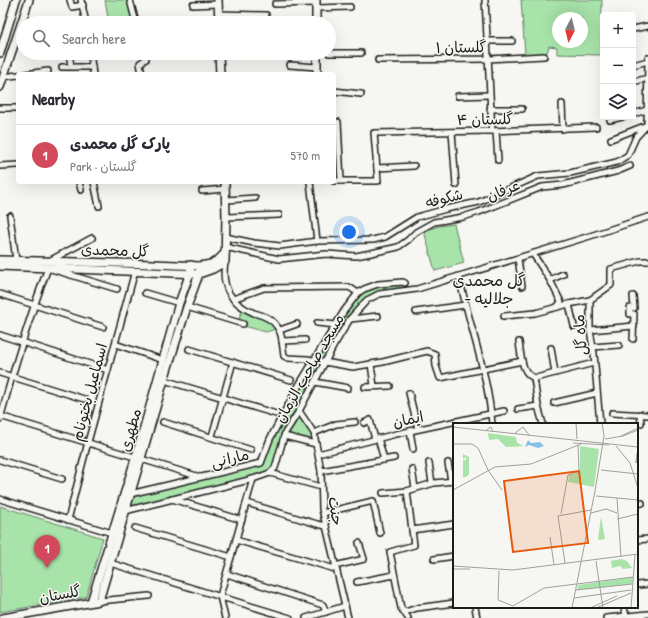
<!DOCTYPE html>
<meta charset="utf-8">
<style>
:root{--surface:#fff;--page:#f7f7f7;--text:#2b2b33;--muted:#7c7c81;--line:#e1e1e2;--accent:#d1495b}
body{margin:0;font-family:"Patrick Hand","Playpen Sans Arabic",sans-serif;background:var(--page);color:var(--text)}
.controls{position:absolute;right:12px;top:12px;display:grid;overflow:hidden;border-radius:4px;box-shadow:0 4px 16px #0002}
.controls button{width:36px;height:36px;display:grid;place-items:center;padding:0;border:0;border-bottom:1px solid var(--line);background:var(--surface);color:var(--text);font:20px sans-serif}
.compass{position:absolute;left:552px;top:12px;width:36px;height:36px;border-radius:50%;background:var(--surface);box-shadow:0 4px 16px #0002;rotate:187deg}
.you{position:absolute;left:349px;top:232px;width:14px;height:14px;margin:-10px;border:3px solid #fff;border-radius:50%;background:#1a73e8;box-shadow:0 0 0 6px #1a73e833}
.badge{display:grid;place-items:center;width:26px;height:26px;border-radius:50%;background:var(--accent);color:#fff;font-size:13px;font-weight:700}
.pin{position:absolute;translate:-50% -33px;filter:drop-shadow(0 1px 2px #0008)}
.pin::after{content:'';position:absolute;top:21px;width:14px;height:12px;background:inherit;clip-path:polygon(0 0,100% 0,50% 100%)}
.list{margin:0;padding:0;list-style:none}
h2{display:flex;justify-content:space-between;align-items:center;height:52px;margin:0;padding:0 16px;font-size:17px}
h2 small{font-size:13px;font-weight:400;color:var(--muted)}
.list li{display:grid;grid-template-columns:26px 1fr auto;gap:12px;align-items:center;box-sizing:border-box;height:60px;padding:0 16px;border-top:1px solid var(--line)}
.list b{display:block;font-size:15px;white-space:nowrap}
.list p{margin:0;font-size:13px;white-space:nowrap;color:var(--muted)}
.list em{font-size:13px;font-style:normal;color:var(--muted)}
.icon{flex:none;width:22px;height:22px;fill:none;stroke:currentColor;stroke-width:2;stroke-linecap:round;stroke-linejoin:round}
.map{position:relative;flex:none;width:648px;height:618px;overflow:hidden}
.search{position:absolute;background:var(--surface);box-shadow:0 4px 16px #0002;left:16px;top:16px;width:320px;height:44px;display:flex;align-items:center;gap:10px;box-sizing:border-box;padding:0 14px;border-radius:22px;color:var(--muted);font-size:15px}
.panel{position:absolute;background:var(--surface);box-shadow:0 4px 16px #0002;left:16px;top:72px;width:320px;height:112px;border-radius:4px}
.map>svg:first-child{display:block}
.green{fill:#a8e4aa;stroke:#628063;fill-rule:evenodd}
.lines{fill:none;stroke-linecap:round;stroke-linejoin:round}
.street-casing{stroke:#1c1c1c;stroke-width:8}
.secondary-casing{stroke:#1c1c1c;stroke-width:10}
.street{stroke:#f6f6f2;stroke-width:5}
.secondary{stroke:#f6f6f2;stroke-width:7}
.labels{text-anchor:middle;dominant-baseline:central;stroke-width:3;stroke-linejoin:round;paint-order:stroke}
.street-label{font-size:15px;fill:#1c1c1c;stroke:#f6f6f2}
.neighbourhood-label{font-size:16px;fill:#1c1c1c;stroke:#f6f6f2}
.inset-road{fill:none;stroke:#9f9f9c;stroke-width:1}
.view{fill:#e8590c;fill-opacity:0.15;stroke:#e8590c;stroke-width:2}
.inset-edge{fill:none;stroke:#1c1c1c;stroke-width:2}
</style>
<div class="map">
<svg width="648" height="618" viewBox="0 0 648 618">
<rect width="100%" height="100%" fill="#f6f6f2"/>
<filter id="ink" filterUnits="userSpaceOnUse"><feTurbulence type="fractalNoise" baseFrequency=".025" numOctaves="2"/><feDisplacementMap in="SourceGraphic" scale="8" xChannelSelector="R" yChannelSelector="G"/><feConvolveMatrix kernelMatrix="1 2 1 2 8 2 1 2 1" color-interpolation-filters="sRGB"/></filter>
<g filter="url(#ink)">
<!-- green -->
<g class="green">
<polygon points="105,0 128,0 132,23 109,23"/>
<path d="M 521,0 L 602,0 L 601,55 L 557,54 L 557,47 L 549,46 L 547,53 L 525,54 ZM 558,18 L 582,18 L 582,42 L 558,42 Z"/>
<polygon points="454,224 464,263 435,271 424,231 439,226"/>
<polygon points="403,283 405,290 378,293 350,318 324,362 315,359 359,293 372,287"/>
<polygon points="242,311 270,322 276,329 266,332 237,324"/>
<polygon points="315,361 323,363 295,415 274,467 269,471 254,477 128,509 131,495 259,465 270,440"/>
<polygon points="298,413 313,434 315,443 285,434"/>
<polygon points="0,506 103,538 86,597 0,612"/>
</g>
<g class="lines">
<!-- street casing -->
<g class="street-casing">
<g id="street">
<polyline points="70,0 72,7 83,5"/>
<polyline points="81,0 86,23"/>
<polyline points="130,0 136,23"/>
<polyline points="485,0 492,131"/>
<polyline points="275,4 316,3"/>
<polyline points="193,5 218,4"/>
<polyline points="316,8 350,7"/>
<polyline points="218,14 266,15"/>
<polyline points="633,29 648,26"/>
<polyline points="487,41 512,41"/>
<polyline points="69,53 71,66"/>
<polyline points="90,53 93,74"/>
<polyline points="163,53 171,53"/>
<polyline points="329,53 361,53"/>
<polyline points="378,60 488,59 544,56"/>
<polyline points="290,65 317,67"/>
<polyline points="633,65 648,61"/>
<polyline points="62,67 92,67"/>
<polyline points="26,74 48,71"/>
<polyline points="142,74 140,63 146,59 144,53"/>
<polyline points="3,77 18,75"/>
<polyline points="633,82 648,78"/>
<polyline points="334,91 361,94"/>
<polyline points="458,96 489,95"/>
<polyline points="562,104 563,129"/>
<polyline points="0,108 18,108"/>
<polyline points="490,109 522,109"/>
<polyline points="633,114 647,110"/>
<polyline points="610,120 622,117"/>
<polyline points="338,122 341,181"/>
<polyline points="496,131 498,160"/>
<polyline points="452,132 456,185"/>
<polyline points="611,139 647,125 648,58"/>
<polyline points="0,166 18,165"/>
<polyline points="377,168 414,166"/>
<polyline points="334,181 378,181 374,133 492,131 596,127"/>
<polyline points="79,182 81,190"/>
<polyline points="94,182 99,206"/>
<polyline points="310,182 317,241"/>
<polyline points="202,191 225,189"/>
<polyline points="226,200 255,198"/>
<polyline points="10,216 16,260"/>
<polyline points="226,217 279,215"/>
<polyline points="225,237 254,243 280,246 317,241 373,240 385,237 417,217 446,209 479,202 538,176 570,173 617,162 628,155 636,137 648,124"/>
<polyline points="225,247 279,259 326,254 356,256 371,253 398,247 408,240 416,232 434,222 463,217 479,212 542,187 563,185 618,171 630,166"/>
<polyline points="533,254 550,280 561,302 557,307"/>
<polyline points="518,259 522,286"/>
<polyline points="49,261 92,238"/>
<path d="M 225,262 C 221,287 230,303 254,313 C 261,315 270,317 275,324 C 283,332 282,345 284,356 L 288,358 L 307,359 L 353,367 L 383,362 L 427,351 L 435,354 L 436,366 L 440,378 L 522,361"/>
<path d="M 459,276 C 469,325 488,373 492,424"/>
<polyline points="550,280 563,274"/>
<polyline points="145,293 179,303"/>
<polyline points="0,294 103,327"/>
<polyline points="233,299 264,288 349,287 358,293"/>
<polyline points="569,304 574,326"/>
<polyline points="187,307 243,324"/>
<polyline points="416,312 465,305"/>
<polyline points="504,316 535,313 569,304 590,300"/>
<polyline points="350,319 378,316"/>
<polyline points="317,323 336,325"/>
<polyline points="280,330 297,324"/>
<polyline points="590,330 634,326"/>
<polyline points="0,335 108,370"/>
<polyline points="633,339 634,314 630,314 630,308 634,308 633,296"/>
<polyline points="282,341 305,340"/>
<path d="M 519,342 C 521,354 521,376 536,378 L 594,363"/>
<polyline points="115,344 163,360"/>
<polyline points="592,347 619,345"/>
<polyline points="551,348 555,373"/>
<polyline points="189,349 291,380"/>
<polyline points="371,364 374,386"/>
<polyline points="0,373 84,399"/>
<polyline points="534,378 538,406 543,424"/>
<polyline points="164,380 276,414"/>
<polyline points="315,382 348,388"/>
<polyline points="365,387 390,386"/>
<polyline points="409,393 418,429"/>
<polyline points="554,403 597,393"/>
<polyline points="518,409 538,406"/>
<polyline points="299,411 314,433 321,471 322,509 348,618"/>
<polyline points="612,413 648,415"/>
<polyline points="640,414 641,423"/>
<polyline points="0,416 200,477"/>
<path d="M 0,419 C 14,368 29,317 48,268 L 117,289"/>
<polyline points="163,422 251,450"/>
<polyline points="364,423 370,420 375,439"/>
<polyline points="600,424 594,354 590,330 590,300 611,285 611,269 640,261 648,261"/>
<polyline points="410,431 413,449"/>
<polyline points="314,433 336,424 355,422"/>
<polyline points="212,436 233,362"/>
<polyline points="284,436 316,444"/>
<polyline points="378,438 384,460"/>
<polyline points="318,454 396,434 504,411"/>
<polyline points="0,460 62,479"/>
<polyline points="429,463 432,483"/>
<polyline points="448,463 451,481"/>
<polyline points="412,469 415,488"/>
<polyline points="321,471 394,458"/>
<polyline points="270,473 321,487"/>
<polyline points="407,491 414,545 390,552 401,608 408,618"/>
<polyline points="383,493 407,491 434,483 454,481"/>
<polyline points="130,494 261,463 270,439 299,385 344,311 358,293 364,289 378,284 403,282 405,283"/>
<polyline points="0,499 112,533"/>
<polyline points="172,499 242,520"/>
<polyline points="247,503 317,524 326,526"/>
<polyline points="637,504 642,503"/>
<polyline points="125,511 253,479 270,473 275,468 285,433 299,411 333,347 350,319 367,300 379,294 417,289 590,236 648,217"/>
<polyline points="323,513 373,501 380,533"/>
<polyline points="68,520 88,442 135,271"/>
<polyline points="135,528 231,557"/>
<polyline points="412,530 454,524"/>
<polyline points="236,540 335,569"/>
<polyline points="637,540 648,539"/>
<polyline points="434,559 454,556"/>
<polyline points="110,563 290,618"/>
<polyline points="335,566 364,559 359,543"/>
<polyline points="227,574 323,605 326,612"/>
<polyline points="357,582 394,575"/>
<polyline points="637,585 648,584"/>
<polyline points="220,596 253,479"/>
<polyline points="220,596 225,618"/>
<polyline points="99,601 149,596"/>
<polyline points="475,607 477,618"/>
<polyline points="624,607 626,616"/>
<polyline points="405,612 417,608 454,603"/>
<polyline points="306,618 345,606"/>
<polyline points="606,618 648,614"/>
</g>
</g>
<!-- secondary casing -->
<g class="secondary-casing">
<g id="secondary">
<polyline points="218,0 219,23"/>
<polyline points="316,0 316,23"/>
<polyline points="0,53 16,0"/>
<polyline points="219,53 220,74"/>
<polyline points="317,53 317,74"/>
<polyline points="0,87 29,0"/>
<polyline points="0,260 154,264 200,266 211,264 219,259 225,253"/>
<polyline points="0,266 199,274 213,269 225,262 226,217 225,182"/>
<polyline points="91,602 136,456 179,303 190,273 191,265"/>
<polyline points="3,618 99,601 164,380 187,307 199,274 200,266"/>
</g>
</g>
<!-- street -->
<use href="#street" class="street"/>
<!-- secondary -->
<use href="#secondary" class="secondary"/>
</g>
</g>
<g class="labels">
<!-- street labels -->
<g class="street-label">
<text transform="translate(461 47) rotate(-1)">گلستان ۱</text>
<text transform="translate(485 119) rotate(-1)">گلستان ۴</text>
<text transform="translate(503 190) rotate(-22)">عرفان</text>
<text transform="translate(444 198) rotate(-14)">شکوفه</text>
<text transform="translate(115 250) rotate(2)">گل محمدی</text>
<text transform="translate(580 335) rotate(-95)">ماه گل</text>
<text transform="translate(309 368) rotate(-60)">مسجد صاحب الزمان</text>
<text transform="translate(89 392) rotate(-75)">اسماعیل بختونام</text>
<text transform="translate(408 419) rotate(-12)">ایمان</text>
<text transform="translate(130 430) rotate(-74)">مطهری</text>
<text transform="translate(230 458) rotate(-13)">مارانی</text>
<text transform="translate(336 511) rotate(82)">جنت</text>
<text transform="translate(60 594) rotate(-10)">گلستان</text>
</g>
<!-- neighbourhood labels -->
<g class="neighbourhood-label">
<text x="489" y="280">گل محمدی<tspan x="489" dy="18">- جلالیه</tspan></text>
</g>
</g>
<!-- overview -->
<g transform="translate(453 423)">
<rect width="185" height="185" fill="#f6f6f2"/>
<path d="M 35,10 L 63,14 L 64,20 L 71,23 L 53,24 L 45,16 L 36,17 ZM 127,23 L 146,26 L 141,64 L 115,59 L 116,52 L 127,48 ZM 10,31 L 16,34 L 16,51 L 13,54 L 10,54 L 10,37 L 13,37 L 13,34 L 10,36 ZM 148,94 L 152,116 L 147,117 L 145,116 ZM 168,136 L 174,138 L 179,145 L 170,146 L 167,143 L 159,145 L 158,138 ZM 180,154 L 179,161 L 124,167 L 125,162 Z" fill="#a8e4aa"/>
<path d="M 75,17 L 78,20 L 87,19 L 91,23 L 85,25 L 76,22 L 72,24 Z" fill="#85c1e4"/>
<path class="inset-road" d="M 123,0 L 124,16M 0,4 L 185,24M 32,8 L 38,4 L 40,9M 62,10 L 70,4 L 76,12M 168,13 L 185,5M 152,16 L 170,13 L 185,7M 120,20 L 156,22M 0,21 L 19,21 L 25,25 L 35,47M 163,23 L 177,40 L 185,65M 184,30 L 184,35 L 183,40 L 183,39 ZM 35,47 L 49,67M 148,47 L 185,51M 0,67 L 42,44 L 78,41 L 128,21M 143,73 L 185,77M 164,75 L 168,134M 138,90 L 153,86 L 164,90M 108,91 L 115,52 L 126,48 L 125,22M 164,96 L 185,91M 97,114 L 101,142M 143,138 L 150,185M 112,140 L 105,93 L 138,87M 0,143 L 60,147 L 185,131M 0,146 L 17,146M 46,148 L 45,177 L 60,183 L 91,165 L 123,161M 124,161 L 180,154M 123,167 L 179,161M 121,175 L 178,167M 119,185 L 142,68 L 151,13 L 149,0M 137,185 L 164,173M 143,185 L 178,170M 178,185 L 182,132"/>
<path class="view" d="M 126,48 L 135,120 L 60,129 L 51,58 Z"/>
<rect width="185" height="185" class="inset-edge"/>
</g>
</svg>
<div class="controls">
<button>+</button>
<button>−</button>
<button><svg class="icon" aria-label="layers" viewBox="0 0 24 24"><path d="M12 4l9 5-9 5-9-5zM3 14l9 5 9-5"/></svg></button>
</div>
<svg class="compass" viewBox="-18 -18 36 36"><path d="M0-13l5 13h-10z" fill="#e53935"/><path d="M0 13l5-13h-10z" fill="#7c7c81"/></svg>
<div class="you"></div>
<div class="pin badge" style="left:47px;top:568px">1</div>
<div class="search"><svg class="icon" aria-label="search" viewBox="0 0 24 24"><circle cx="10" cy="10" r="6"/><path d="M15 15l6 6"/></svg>Search here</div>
<section class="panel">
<h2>Nearby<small></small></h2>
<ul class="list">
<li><span class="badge">1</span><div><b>پارک گل محمدی</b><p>Park · گلستان</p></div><em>570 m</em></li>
</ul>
</section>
</div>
